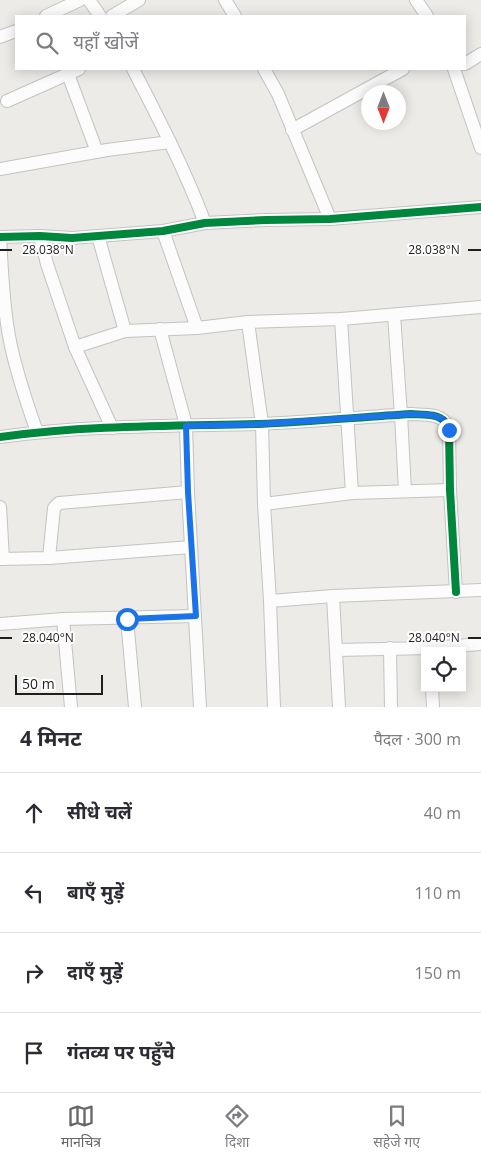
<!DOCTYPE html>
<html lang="hi">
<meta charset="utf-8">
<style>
:root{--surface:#fff;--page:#f2f2f3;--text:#2b2b33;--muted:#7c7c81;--line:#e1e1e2;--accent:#676665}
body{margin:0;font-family:"Open Sans","Noto Sans Devanagari",sans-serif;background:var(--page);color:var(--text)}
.controls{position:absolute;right:15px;bottom:15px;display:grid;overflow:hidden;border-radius:0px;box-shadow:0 2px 12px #0003}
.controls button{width:45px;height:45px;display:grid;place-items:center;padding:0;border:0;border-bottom:1px solid var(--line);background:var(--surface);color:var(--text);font:25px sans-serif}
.compass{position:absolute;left:361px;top:85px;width:45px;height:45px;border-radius:50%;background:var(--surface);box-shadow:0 2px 12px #0003;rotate:180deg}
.scale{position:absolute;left:15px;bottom:12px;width:88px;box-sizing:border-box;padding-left:5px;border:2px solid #1f1f1f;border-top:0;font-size:14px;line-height:18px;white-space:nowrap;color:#1f1f1f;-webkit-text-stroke:4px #fff;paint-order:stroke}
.stop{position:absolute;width:15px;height:15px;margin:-11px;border:4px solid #1a73e8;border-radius:50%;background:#fff}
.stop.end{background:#1a73e8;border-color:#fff;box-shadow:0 1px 5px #0008}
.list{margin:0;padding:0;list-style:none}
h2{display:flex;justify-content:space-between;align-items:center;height:65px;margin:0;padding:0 20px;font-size:21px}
h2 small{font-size:16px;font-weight:400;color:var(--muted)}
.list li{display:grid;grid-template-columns:32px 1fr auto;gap:15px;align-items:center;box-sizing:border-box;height:80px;padding:0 20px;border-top:1px solid var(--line)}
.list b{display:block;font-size:19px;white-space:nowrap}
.list em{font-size:16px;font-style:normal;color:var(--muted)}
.icon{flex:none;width:28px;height:28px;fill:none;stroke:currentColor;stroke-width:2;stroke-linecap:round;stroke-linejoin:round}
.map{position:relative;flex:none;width:481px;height:707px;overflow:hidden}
.search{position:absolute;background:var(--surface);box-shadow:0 2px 12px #0003;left:15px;right:15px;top:15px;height:55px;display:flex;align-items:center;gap:12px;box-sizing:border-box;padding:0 18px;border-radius:0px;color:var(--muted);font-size:19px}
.sheet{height:385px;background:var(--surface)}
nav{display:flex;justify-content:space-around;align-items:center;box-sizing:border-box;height:70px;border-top:1px solid var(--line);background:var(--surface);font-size:14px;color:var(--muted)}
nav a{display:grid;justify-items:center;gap:2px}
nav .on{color:var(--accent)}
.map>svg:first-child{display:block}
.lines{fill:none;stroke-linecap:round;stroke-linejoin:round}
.street-casing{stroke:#c4c3c2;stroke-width:14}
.street{stroke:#fcfcfc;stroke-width:12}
.cycleway-casing{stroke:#fff;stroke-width:11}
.cycleway{stroke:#00873e;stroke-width:8}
.route{stroke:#1a73e8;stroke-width:6}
.ticks{fill:none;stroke:#1f1f1f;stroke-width:2}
.ticks-label{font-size:12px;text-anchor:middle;fill:#1f1f1f;stroke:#fff;stroke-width:4;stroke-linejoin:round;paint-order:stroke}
</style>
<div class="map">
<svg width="481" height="707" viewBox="0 0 481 707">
<rect width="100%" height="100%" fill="#edebe8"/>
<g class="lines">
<!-- street casing -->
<g class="street-casing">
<g id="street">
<polyline points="89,0 100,16"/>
<polyline points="225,0 235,16"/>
<polyline points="416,0 427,16"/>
<polyline points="46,16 80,0"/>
<polyline points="112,16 139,0"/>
<polyline points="0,37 16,31"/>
<polyline points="465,64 481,54"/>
<path d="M 133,69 C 159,119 185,170 205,223"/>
<polyline points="264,69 278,94 330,219"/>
<polyline points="454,69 481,148"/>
<polyline points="68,74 97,152"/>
<polyline points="7,101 79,69"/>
<polyline points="292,130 403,69"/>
<polyline points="0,169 107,150 170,142"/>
<polyline points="163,231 197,328"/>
<polyline points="40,236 47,264 75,347 112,428"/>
<polyline points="98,236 125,331"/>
<polyline points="0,237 40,236 72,238 163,231 205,223 266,220 330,219 481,207"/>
<path d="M 0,237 C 2,270 3,304 9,336 C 15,369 26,401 37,432"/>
<polyline points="394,315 401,415 405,491"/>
<polyline points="341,319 352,493"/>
<polyline points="248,322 262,424 264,504 270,601 274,707"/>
<polyline points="160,329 186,425 188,492 200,707"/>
<polyline points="75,347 125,331 197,328 248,322 341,319 481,307"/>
<path d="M 0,437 C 86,425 173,426 259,424 C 310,422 361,417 411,414 C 421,415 438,413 445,422 C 447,424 448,427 449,430 L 450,490 L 456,592"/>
<polyline points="264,504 352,493 450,490"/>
<polyline points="0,507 3,559"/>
<polyline points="49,558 54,508 59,503 188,492"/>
<polyline points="0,559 49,558 191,547"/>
<polyline points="333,596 339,707"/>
<polyline points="270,601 333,596 481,590"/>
<polyline points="63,619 71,707"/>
<polyline points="127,619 135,707"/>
<polyline points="0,624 63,619 195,616"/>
<polyline points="390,648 391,707"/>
<polyline points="336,650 432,648 481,644"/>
<polyline points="432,688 433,707"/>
</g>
</g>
<!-- street -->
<use href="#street" class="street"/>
<!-- cycleway casing -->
<g class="cycleway-casing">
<g id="cycleway">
<polyline points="0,237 40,236 72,238 163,231 205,223 266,220 330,219 481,207"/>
<path d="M 0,437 C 86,425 173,426 259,424 C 310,422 361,417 411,414 C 421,415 438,413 445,422 C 447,424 448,427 449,430 L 450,490 L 456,592"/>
</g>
</g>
<!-- cycleway -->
<use href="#cycleway" class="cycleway"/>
</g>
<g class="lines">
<!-- route -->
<path class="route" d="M 127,619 L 196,616 L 188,492 L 186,426 L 262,424 L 411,414 C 421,415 438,413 445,422 C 447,424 448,427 449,430"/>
</g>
<!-- ticks -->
<path class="ticks" d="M 0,250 L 12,250M 468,250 L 481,250M 0,638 L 12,638M 468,638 L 481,638"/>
<g class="ticks-label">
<text x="434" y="254">28.038°N</text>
<text x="48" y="254">28.038°N</text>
<text x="434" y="642">28.040°N</text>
<text x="48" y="642">28.040°N</text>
</g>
</svg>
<div class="controls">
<button><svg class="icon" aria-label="locate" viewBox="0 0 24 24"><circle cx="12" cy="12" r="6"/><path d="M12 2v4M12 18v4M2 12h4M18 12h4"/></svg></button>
</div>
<svg class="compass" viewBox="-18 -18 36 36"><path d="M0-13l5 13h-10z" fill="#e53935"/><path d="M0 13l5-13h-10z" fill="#7c7c81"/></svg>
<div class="scale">50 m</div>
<div class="stop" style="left:127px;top:619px"></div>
<div class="stop end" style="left:449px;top:430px"></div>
<div class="search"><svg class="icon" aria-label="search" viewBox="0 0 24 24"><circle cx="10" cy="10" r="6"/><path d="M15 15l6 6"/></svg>यहाँ खोजें</div>
</div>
<section class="sheet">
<h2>4 मिनट<small>पैदल · 300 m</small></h2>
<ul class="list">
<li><svg class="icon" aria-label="ahead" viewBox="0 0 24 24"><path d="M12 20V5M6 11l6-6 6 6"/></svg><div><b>सीधे चलें</b></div><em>40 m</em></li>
<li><svg class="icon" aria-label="left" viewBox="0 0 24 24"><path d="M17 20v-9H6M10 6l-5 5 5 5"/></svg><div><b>बाएँ मुड़ें</b></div><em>110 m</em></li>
<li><svg class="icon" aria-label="right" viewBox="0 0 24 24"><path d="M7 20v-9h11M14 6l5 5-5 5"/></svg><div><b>दाएँ मुड़ें</b></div><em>150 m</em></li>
<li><svg class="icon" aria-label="arrive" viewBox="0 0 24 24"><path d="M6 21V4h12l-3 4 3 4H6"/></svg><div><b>गंतव्य पर पहुँचे</b></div></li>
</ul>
</section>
<nav>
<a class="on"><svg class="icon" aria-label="map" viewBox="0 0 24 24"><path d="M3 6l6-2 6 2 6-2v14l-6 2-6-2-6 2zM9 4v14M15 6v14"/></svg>मानचित्र</a>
<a><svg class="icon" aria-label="directions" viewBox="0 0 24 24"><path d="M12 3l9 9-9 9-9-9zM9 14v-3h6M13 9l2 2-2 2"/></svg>दिशा</a>
<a><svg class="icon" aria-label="saved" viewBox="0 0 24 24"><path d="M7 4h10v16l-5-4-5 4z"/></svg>सहेजे गए</a>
</nav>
